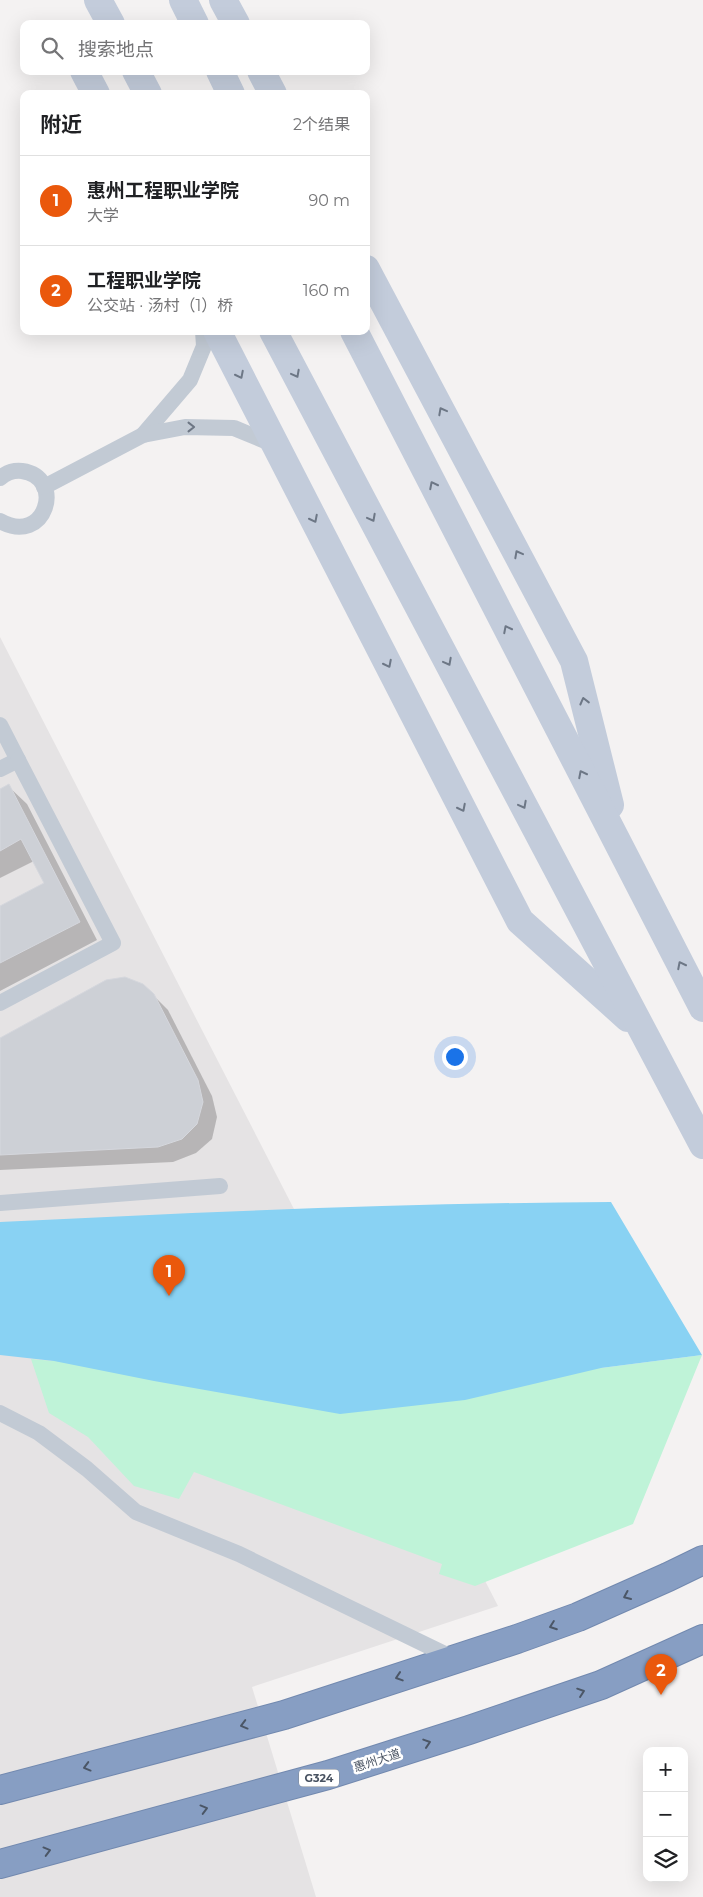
<!DOCTYPE html>
<html lang="zh">
<meta charset="utf-8">
<style>
:root{--surface:#fff;--page:#f2f2f2;--text:#202124;--muted:#757577;--line:#e0e0e0;--accent:#ea580c}
body{margin:0;font-family:Montserrat,"Noto Sans SC",sans-serif;background:var(--page);color:var(--text)}
.controls{position:absolute;right:15px;bottom:15px;display:grid;overflow:hidden;border-radius:10px;box-shadow:0 5px 20px #0002}
.controls button{width:45px;height:45px;display:grid;place-items:center;padding:0;border:0;border-bottom:1px solid var(--line);background:var(--surface);color:var(--text);font:25px sans-serif}
.you{position:absolute;left:454px;top:1056px;width:18px;height:18px;margin:-12px;border:4px solid #fff;border-radius:50%;background:#1a73e8;box-shadow:0 0 0 8px #1a73e833}
.badge{display:grid;place-items:center;width:32px;height:32px;border-radius:50%;background:var(--accent);color:#fff;font-size:16px;font-weight:700}
.pin{position:absolute;translate:-50% -41px;filter:drop-shadow(0 1px 2px #0008)}
.pin::after{content:'';position:absolute;top:26px;width:18px;height:15px;background:inherit;clip-path:polygon(0 0,100% 0,50% 100%)}
.list{margin:0;padding:0;list-style:none}
h2{display:flex;justify-content:space-between;align-items:center;height:65px;margin:0;padding:0 20px;font-size:21px}
h2 small{font-size:16px;font-weight:400;color:var(--muted)}
.list li{display:grid;grid-template-columns:32px 1fr auto;gap:15px;align-items:center;box-sizing:border-box;height:90px;padding:0 20px;border-top:1px solid var(--line)}
.list b{display:block;font-size:19px;white-space:nowrap}
.list p{margin:0;font-size:16px;white-space:nowrap;color:var(--muted)}
.list em{font-size:16px;font-style:normal;color:var(--muted)}
.icon{flex:none;width:28px;height:28px;fill:none;stroke:currentColor;stroke-width:2;stroke-linecap:round;stroke-linejoin:round}
.map{position:relative;flex:none;width:703px;height:1897px;overflow:hidden}
.search{position:absolute;background:var(--surface);box-shadow:0 5px 20px #0002;left:20px;top:20px;width:350px;height:55px;display:flex;align-items:center;gap:12px;box-sizing:border-box;padding:0 18px;border-radius:10px;color:var(--muted);font-size:19px}
.panel{position:absolute;background:var(--surface);box-shadow:0 5px 20px #0002;left:20px;top:90px;width:350px;height:245px;border-radius:10px}
.map>svg:first-child{display:block}
.education{fill:#e5e3e4}
.green{fill:#bff3d8}
.water{fill:#89d2f3}
.shadow{fill:#0003}
.building{fill:#cdd0d6;stroke:#d5d7dd}
.lines{fill:none;stroke-linecap:round;stroke-linejoin:round}
.highway-casing{stroke:#7289af;stroke-width:30}
.lane{stroke:#c2cad4;stroke-width:16}
.secondary{stroke:#c3ccdb;stroke-width:28}
.highway{stroke:#879ec3;stroke-width:28}
.oneway{stroke:#6d7786}
.oneway2{stroke:#6d7684}
.oneway3{stroke:#4b5666}
.labels{text-anchor:middle;dominant-baseline:central;stroke-width:5;stroke-linejoin:round;paint-order:stroke}
.shield{fill:#fff;stroke:#7f8690;stroke-width:1}
.shield-label{font-size:11px;font-weight:bold;fill:#485261}
.street-label{font-size:12px;fill:#485261;stroke:#fff}
</style>
<div class="map">
<svg width="703" height="1897" viewBox="0 0 703 1897">
<rect width="100%" height="100%" fill="#f4f2f2"/>
<!-- education -->
<polygon class="education" points="0,637 498,1606 252,1687 316,1897 0,1897"/>
<!-- green -->
<polygon class="green" points="702,1355 633,1524 475,1586 439,1574 442,1564 194,1472 179,1499 134,1486 88,1437 49,1413 31,1359 54,1361 601,1368"/>
<!-- water -->
<path class="water" d="M 611,1202 L 702,1355 L 601,1368 L 465,1400 L 340,1414 L 154,1381 L 54,1361 L 0,1355 L 0,1222 C 204,1212 407,1203 611,1202 Z"/>
<!-- shadow -->
<g class="shadow">
<polygon points="8,786 27,804 97,940 0,991 0,907 46,883 34,861 0,878 0,790"/>
<polygon points="153,995 168,1010 212,1096 217,1117 212,1139 196,1153 173,1162 0,1170 0,1039"/>
</g>
<!-- building -->
<g class="building">
<polygon points="9,784 80,922 0,963 0,906 44,883 21,839 0,851 0,789"/>
<polygon points="125,977 143,984 154,994 198,1080 203,1102 197,1124 182,1139 158,1147 0,1155 0,1038 106,980"/>
</g>
<g class="lines">
<!-- highway casing -->
<g class="highway-casing">
<g id="highway">
<polyline points="0,1790 284,1715 517,1639 578,1617 668,1577 703,1560"/>
<polyline points="0,1864 328,1775 469,1730 601,1685 703,1639"/>
</g>
</g>
<!-- lane -->
<g class="lane">
<polyline points="143,435 190,380 204,346 203,331"/>
<path d="M 0,478 C 6,473 13,470 22,471 C 66,477 46,547 0,521"/>
<polyline points="44,487 143,435 185,427 234,428 275,445"/>
<polyline points="0,725 18,760 0,769"/>
<polyline points="0,1003 113,943 18,760"/>
<polyline points="0,1203 220,1186"/>
<polyline points="0,1413 39,1433 87,1469 136,1512 239,1554 455,1659"/>
</g>
<!-- secondary -->
<g class="secondary">
<polyline points="98,0 111,24"/>
<polyline points="183,0 195,24"/>
<polyline points="223,0 236,24"/>
<polyline points="84,71 96,94"/>
<polyline points="136,71 148,94"/>
<polyline points="220,71 231,94"/>
<polyline points="261,71 273,94"/>
<polyline points="366,269 574,661 610,805"/>
<polyline points="217,331 520,921 628,1018"/>
<polyline points="273,331 703,1145"/>
<polyline points="354,331 703,1008"/>
</g>
<!-- highway -->
<use href="#highway" class="highway"/>
</g>
<!-- one-way arrows -->
<defs><path id="oneway-chevron" d="M-2-3.5L2.5 0L-2 3.5" fill="none" stroke-width="1.6" stroke-linecap="round" stroke-linejoin="round" transform="scale(1.25)"/></defs>
<g class="oneway">
<use href="#oneway-chevron" transform="translate(296 374) rotate(62)"/>
<use href="#oneway-chevron" transform="translate(240 375) rotate(63)"/>
<use href="#oneway-chevron" transform="translate(442 411) rotate(-118)"/>
<use href="#oneway-chevron" transform="translate(433 485) rotate(-117)"/>
<use href="#oneway-chevron" transform="translate(372 518) rotate(62)"/>
<use href="#oneway-chevron" transform="translate(314 519) rotate(63)"/>
<use href="#oneway-chevron" transform="translate(518 554) rotate(-118)"/>
<use href="#oneway-chevron" transform="translate(507 629) rotate(-117)"/>
<use href="#oneway-chevron" transform="translate(448 662) rotate(62)"/>
<use href="#oneway-chevron" transform="translate(388 664) rotate(63)"/>
<use href="#oneway-chevron" transform="translate(584 701) rotate(-104)"/>
<use href="#oneway-chevron" transform="translate(582 774) rotate(-117)"/>
<use href="#oneway-chevron" transform="translate(523 805) rotate(62)"/>
<use href="#oneway-chevron" transform="translate(462 808) rotate(63)"/>
<use href="#oneway-chevron" transform="translate(681 965) rotate(-117)"/>
</g>
<use class="oneway2" href="#oneway-chevron" transform="translate(191 427)"/>
<g class="oneway3">
<use href="#oneway-chevron" transform="translate(627 1596) rotate(156)"/>
<use href="#oneway-chevron" transform="translate(553 1626) rotate(160)"/>
<use href="#oneway-chevron" transform="translate(399 1677) rotate(162)"/>
<use href="#oneway-chevron" transform="translate(581 1692) rotate(-19)"/>
<use href="#oneway-chevron" transform="translate(244 1725) rotate(165)"/>
<use href="#oneway-chevron" transform="translate(427 1743) rotate(-18)"/>
<use href="#oneway-chevron" transform="translate(87 1767) rotate(165)"/>
<use href="#oneway-chevron" transform="translate(204 1809) rotate(-15)"/>
<use href="#oneway-chevron" transform="translate(47 1851) rotate(-15)"/>
</g>
<g class="labels">
<!-- shield labels -->
<rect class="shield" x="299" y="1769.5" width="40" height="17" rx="4"/>
<g class="shield-label">
<text x="319" y="1778">G324</text>
</g>
<!-- street labels -->
<g class="street-label">
<text transform="translate(377 1760) rotate(-18)">惠州大道</text>
</g>
</g>
</svg>
<div class="controls">
<button>+</button>
<button>−</button>
<button><svg class="icon" aria-label="layers" viewBox="0 0 24 24"><path d="M12 4l9 5-9 5-9-5zM3 14l9 5 9-5"/></svg></button>
</div>
<div class="you"></div>
<div class="pin badge" style="left:169px;top:1296px">1</div>
<div class="pin badge" style="left:661px;top:1695px">2</div>
<div class="search"><svg class="icon" aria-label="search" viewBox="0 0 24 24"><circle cx="10" cy="10" r="6"/><path d="M15 15l6 6"/></svg>搜索地点</div>
<section class="panel">
<h2>附近<small>2个结果</small></h2>
<ul class="list">
<li><span class="badge">1</span><div><b>惠州工程职业学院</b><p>大学</p></div><em>90 m</em></li>
<li><span class="badge">2</span><div><b>工程职业学院</b><p>公交站 · 汤村（1）桥</p></div><em>160 m</em></li>
</ul>
</section>
</div>
